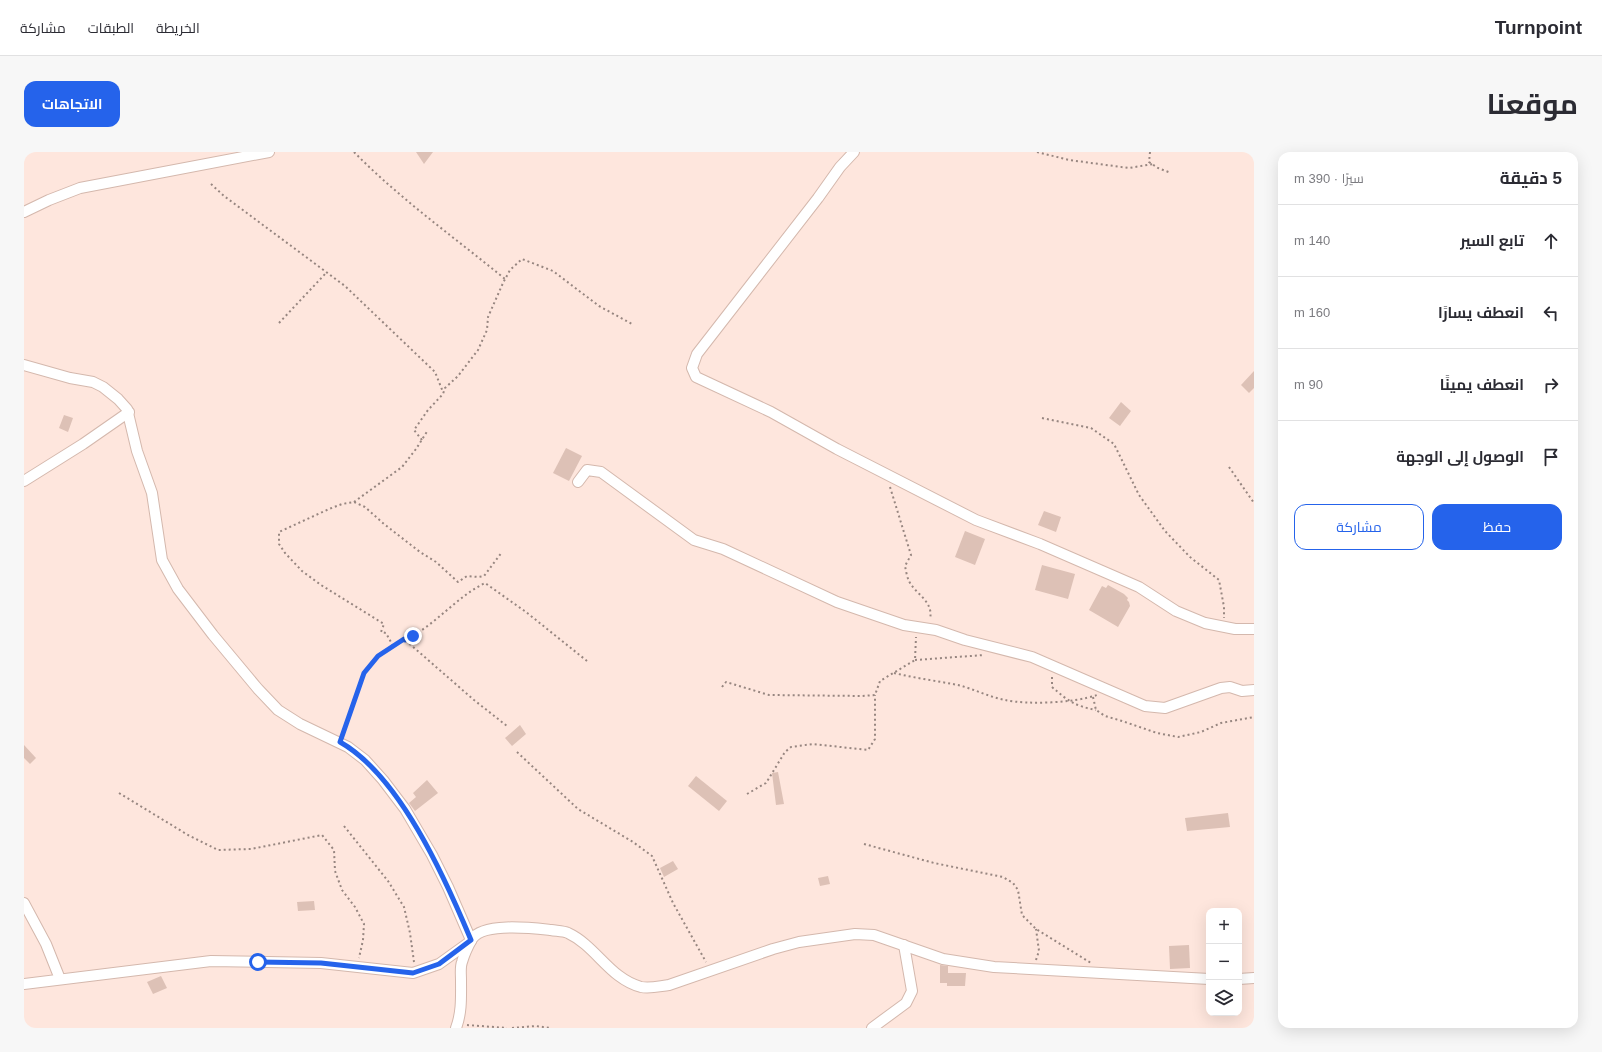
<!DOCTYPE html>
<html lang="ar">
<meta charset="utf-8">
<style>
:root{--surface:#fff;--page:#f7f7f7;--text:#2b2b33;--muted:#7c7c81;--line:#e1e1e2;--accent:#2563eb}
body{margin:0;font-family:Helvetica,Cairo,sans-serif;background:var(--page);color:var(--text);direction:rtl}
.controls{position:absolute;right:12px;bottom:12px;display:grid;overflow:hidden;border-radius:8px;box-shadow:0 4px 16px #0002}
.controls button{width:36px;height:36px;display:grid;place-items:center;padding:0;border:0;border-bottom:1px solid var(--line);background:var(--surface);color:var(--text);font:20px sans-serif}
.stop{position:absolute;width:12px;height:12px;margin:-9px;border:3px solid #2563eb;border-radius:50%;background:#fff}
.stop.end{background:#2563eb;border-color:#fff;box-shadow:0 1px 4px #0008}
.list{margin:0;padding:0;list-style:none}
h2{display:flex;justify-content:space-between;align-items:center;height:52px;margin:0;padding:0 16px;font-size:17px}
h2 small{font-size:13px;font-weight:400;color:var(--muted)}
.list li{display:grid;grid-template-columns:26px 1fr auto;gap:12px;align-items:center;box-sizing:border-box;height:72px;padding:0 16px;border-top:1px solid var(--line)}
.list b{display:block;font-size:15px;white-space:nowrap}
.list em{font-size:13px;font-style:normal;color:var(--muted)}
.actions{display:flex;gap:8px;padding:12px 16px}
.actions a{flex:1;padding:9px 0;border:1px solid var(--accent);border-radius:12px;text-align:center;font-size:14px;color:var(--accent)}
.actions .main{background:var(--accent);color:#fff}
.icon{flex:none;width:22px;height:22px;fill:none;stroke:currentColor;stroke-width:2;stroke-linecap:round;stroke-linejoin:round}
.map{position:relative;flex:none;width:1230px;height:876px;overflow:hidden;direction:ltr;border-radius:12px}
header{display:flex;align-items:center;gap:24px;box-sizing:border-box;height:56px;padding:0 20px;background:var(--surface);border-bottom:1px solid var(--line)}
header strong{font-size:19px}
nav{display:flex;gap:22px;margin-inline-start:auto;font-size:14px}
.intro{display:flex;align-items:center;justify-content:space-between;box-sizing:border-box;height:96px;padding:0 24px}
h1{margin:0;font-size:28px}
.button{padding:10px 18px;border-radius:12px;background:var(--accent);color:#fff;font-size:14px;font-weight:700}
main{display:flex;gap:24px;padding:0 24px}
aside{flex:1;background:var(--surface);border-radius:12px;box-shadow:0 4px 16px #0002}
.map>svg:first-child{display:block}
.building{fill:#ddc1b6}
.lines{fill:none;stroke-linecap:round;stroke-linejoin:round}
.minor-casing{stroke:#d4b8ad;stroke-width:12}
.path{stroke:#978680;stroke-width:2;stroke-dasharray:2 3;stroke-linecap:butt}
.minor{stroke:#fff;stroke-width:10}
.route{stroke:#2563eb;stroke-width:5}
</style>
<header>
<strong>Turnpoint</strong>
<nav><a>الخريطة</a><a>الطبقات</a><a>مشاركة</a></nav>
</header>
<div class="intro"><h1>موقعنا</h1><a class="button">الاتجاهات</a></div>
<main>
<aside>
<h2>5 دقيقة<small>سيرًا · 390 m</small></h2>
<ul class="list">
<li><svg class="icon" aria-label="ahead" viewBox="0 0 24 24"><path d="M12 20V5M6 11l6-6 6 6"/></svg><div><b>تابع السير</b></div><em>140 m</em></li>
<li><svg class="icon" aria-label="left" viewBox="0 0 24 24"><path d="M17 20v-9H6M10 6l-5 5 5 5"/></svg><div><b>انعطف يسارًا</b></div><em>160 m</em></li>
<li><svg class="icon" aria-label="right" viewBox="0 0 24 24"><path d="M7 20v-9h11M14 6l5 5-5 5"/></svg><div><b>انعطف يمينًا</b></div><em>90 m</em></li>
<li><svg class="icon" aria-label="arrive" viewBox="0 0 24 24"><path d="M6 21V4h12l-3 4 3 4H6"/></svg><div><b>الوصول إلى الوجهة</b></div></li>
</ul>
<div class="actions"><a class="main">حفظ</a><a>مشاركة</a></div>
</aside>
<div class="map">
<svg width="1230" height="876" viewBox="0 0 1230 876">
<rect width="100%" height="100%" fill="#fee6dd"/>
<!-- building -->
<g class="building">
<polygon points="392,0 409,0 400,12"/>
<polygon points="1230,219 1230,236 1225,241 1217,233"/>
<polygon points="1097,250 1107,259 1096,274 1085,266"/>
<polygon points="40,263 49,266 44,280 35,276"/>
<polygon points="542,296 558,304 545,329 529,321"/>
<polygon points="1020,359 1037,365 1032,380 1014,373"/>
<polygon points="941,379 961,387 951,413 931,405"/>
<polygon points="1018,413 1051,422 1044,447 1011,438"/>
<polygon points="1084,433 1100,442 1104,446 1103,448 1105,450 1106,454 1094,475 1065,458 1078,434 1082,436"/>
<polygon points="496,573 502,582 488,594 481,586"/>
<polygon points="0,593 12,606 6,612 0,606"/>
<polygon points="754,620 760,652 752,653 748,621"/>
<polygon points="672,624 703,649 695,659 664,634"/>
<polygon points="403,628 414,641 391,659 385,651 392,645 389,641"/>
<polygon points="1204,661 1206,675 1163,679 1161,666"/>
<polygon points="649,709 654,717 640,725 636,716"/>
<polygon points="804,724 806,732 796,734 794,726"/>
<polygon points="290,749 291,758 274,759 273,750"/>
<polygon points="1165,793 1166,816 1146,817 1145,794"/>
<polygon points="916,813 924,814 924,821 942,821 941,834 923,834 923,831 916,831"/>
<polygon points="137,824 143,836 129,842 123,830"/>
</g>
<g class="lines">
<!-- minor casing -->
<g class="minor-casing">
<g id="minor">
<polyline points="830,0 816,15 794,46 673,202 668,216 672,225 747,260 813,297 952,368 1016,392 1115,435 1152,459 1181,471 1211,477 1230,477"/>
<polyline points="0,60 25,48 56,36 245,0"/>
<polyline points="0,213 46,226 69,230 79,235 94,247 103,257 113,299 128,341 138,408 154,437 189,483 234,537 254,558 276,572 324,595 341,608 359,628 381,657 408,703 424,735 447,788"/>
<polyline points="0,329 59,292 105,260"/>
<polyline points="554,330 563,318 577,320 670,388 699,397 813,450 880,473 912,478 941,488 1008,505 1121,554 1141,556 1197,536 1206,535 1218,539 1230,538"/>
<polyline points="0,751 22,792 36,827"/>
<polyline points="1215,827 1230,826"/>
<polyline points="0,832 187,809 297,811 389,821 415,812 447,789"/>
<path d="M 432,876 C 438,860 437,844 437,828 C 437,822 436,815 438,810 C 440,803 444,794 448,787 C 459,770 508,776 527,778 C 532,779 539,779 544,781 C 572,794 586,827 617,835 C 626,837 636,834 645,833 L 749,797 L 775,790 L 831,782 L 850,783 L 919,807 L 970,815 L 1185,827"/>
<polyline points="848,876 882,851 888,839 880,793"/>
</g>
</g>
<!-- path -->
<g class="path">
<path d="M 330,0 C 376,47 430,85 481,127"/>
<polyline points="1013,0 1045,8 1105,16 1129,12"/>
<polyline points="1126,0 1125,10 1134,16 1147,21"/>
<polyline points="187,32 200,44 321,134 411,220 419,240"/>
<polyline points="255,171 302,121"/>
<polyline points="1018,266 1067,276 1090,292 1115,343 1141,379 1166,405 1195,428 1200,455 1200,466"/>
<polyline points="398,288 390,278 404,258 419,242 421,236 434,224 454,198 463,178 464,165 479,131 486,118 498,107 529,119 575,154 608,172"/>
<polyline points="1205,315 1230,351"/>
<path d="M 866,335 L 887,403 L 881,414 C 882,419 883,425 885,429 C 891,442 910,449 906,467"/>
<polyline points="330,350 378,315 392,297 404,278"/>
<path d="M 381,488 C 412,473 432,445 461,431 L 502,460 L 563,509"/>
<polyline points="369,494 362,481 357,480 360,472 297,433 278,419 261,401 255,392 255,380 305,357 318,352 330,350 341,355 360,372 396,400 412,410 434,430 443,424 454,425 460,424 478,400"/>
<polyline points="891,508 960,503"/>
<path d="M 870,521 C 891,526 913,529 934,533 C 950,537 965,545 981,548 C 1004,553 1050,551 1073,543"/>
<path d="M 1028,525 L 1028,535 C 1044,549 1051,554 1072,558"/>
<polyline points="698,535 702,530 745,543 838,544 851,543 856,529 891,508 892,485"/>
<polyline points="1069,545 1072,558 1081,564 1098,569 1133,581 1154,585 1177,580 1197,571 1230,565"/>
<polyline points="318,582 340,521 354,504 380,487 450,548 483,574"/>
<polyline points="493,600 554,657 609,690 628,704 649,751 682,810"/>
<polyline points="95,641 164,683 194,698 227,697 298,683 310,698 311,719 318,738 331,755 340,772 339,788 335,806"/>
<polyline points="723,642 742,631 761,600 767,595 789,592 844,598 851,587 851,543"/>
<polyline points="320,674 364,729 380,755 386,781 390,810"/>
<polyline points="840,692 910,711 979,725 989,731 994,738 998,763 1012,777 1067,811"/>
<polyline points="1012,808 1015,799 1012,777"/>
<polyline points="443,873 483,876"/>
<polyline points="488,876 512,874 526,876"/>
</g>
<!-- minor -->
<use href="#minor" class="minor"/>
</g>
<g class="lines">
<!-- route -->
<path class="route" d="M 234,810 L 297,811 L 389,821 L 415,812 L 447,788 C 421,726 376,624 316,590 L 340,521 L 354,504 L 380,487 L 381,488 L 389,484"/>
</g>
</svg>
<div class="controls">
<button>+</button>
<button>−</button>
<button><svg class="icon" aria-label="layers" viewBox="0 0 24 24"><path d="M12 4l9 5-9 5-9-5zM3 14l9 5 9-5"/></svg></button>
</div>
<div class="stop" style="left:234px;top:810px"></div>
<div class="stop end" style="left:389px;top:484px"></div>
</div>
</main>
